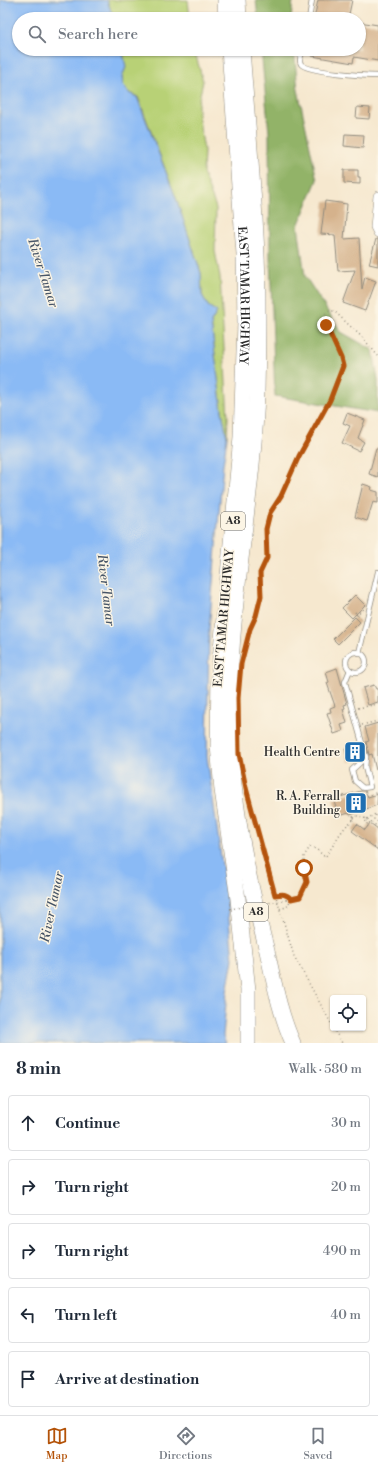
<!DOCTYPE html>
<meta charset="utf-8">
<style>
:root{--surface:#fff;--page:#f2f2f3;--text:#1f2937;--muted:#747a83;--line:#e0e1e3;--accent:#b45309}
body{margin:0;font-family:"Libre Bodoni",serif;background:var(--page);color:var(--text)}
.controls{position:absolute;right:12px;bottom:12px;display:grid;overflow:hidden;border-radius:4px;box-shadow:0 1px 3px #0004}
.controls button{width:36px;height:36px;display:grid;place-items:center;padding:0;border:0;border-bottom:1px solid var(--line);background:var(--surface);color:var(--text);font:20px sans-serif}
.stop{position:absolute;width:12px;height:12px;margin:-9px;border:3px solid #b45309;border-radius:50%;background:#fff}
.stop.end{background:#b45309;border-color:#fff;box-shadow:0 1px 4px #0008}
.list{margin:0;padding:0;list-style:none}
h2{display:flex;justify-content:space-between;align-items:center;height:52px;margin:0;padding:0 16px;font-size:17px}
h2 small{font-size:13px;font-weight:400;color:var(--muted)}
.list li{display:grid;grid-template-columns:26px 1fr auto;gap:12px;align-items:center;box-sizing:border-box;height:56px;margin:0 8px 8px;padding:0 8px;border:1px solid var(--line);border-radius:4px}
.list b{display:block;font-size:15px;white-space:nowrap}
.list em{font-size:13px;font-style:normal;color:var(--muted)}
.icon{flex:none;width:22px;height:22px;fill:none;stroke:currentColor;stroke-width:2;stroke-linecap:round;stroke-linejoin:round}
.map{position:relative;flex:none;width:378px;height:1043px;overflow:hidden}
.search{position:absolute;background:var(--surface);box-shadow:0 1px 3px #0004;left:12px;right:12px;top:12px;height:44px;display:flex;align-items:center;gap:10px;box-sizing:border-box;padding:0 14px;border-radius:22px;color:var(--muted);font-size:15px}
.sheet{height:372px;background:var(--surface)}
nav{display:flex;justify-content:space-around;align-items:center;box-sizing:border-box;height:56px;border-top:1px solid var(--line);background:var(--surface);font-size:11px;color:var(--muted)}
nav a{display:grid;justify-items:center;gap:2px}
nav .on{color:var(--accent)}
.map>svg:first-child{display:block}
.green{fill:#b8d176;stroke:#727e50}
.forest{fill:#92b367;stroke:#5e6f49}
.water{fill:#8abaf5;stroke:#5a7290}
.building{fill:#d5b28c}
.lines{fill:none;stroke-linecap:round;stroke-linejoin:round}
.service-casing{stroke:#908a7d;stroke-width:6}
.minor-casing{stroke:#908a7d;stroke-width:10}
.trunk-casing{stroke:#908a7d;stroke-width:16}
.path{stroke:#908a7d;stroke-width:1.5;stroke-dasharray:1 3;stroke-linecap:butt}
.service{stroke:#fff;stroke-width:4.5}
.minor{stroke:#fff;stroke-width:9}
.trunk{stroke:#fff;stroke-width:15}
.path-bridge{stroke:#908a7d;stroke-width:1.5;stroke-dasharray:1 3;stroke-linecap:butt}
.route{stroke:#b45309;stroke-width:5}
.labels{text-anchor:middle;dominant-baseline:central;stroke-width:3;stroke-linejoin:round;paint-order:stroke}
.shield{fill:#fcf5e5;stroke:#6a6863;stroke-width:1}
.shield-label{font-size:11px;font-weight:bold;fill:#2b2b2b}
.street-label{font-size:12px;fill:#2b2b2b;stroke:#fcf5e5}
.poi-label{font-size:12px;fill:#2b2b2b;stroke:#fcf5e5;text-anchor:end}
.water-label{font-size:13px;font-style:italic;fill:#485668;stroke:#fcf5e5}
</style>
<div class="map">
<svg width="378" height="1043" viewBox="0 0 378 1043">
<rect width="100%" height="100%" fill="#fcf5e5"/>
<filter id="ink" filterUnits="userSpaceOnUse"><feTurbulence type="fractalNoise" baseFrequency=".025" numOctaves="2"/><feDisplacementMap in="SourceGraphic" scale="8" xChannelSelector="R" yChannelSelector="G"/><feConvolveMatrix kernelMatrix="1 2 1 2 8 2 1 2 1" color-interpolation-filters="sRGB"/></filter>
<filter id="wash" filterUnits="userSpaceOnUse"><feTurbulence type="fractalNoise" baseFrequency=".012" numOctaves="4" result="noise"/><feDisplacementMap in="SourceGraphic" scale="16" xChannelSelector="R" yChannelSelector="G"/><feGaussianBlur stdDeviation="0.9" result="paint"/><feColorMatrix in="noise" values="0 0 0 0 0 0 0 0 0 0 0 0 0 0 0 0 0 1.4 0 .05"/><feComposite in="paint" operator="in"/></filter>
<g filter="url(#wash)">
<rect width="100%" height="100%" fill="#f6e8cf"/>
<!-- green -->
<g class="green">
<polygon points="107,0 188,0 190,19 114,19"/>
<polygon points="122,49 199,49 196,56 203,81 198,104 198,115 204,150 203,173 216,208 215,251 220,277 228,418 227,438 222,411 211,322 217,312 208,306 202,295 201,273 176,198 138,97 129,93 123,85 122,77 126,67"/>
</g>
<!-- forest -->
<g class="forest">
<polygon points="256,0 293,0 291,19 258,19"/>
<polygon points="261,49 294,49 298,90 317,180 298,226 305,276 341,332 373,350 378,381 378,413 275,396 270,258 269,133"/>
</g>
<!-- water -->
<polygon class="water" points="0,0 107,0 114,19 19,19 19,49 122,49 126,67 122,77 123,85 129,93 137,97 176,198 201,273 202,295 208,306 217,312 211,322 222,411 227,438 223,465 209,630 207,756 227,900 233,959 227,992 223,1036 226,1043 0,1043"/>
<g id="blocks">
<!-- building -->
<g class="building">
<polygon points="318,0 352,0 348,19 314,19"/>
<polygon points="359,22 378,25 378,61 354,57 353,63 312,56 314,49 359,49"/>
<polygon points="357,107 370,108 369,119 356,118"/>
<polygon points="345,134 364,135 363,148 344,146"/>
<polygon points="344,170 358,170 358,177 360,177 360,184 344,183"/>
<polygon points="325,201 347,204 344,239 359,238 362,289 365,277 376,281 365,311 343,303 355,270 338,271 335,235 321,234"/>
<polygon points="376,239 378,239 378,266 369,264"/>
<polygon points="347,413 365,420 358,438 364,442 359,451 342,443 350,426 343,423"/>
<polygon points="376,448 378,448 378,477 369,474"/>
<polygon points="363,484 372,487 371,490 378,492 378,503 373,502 367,521 355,517"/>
<polygon points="355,595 365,605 352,618 342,608"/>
<polygon points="355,617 360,622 338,644 333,639"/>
<polygon points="337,668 347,704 344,705 345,708 343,709 347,723 341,725 343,731 334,734 327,713 331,712 330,708 335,706 327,683 329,682 326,672"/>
<polygon points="374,685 376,689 378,689 378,702 368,705 363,688"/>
<polygon points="378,723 378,769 376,770 372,754 369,755 366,742 369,741 365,727"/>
<polygon points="355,743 356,745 359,744 362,756 359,759 349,762 345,749 350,747 349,745"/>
<polygon points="361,791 365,791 368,797 378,794 377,805 350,815 349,813 339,816 333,799"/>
<polygon points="370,823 378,829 378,850 352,831 357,824 365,830"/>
</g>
</g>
</g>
<g filter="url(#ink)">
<use href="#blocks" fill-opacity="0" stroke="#908a7d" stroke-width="1"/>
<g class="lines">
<!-- service casing -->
<g class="service-casing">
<g id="service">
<polyline points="309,19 312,0"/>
<path d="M 303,49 C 302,54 298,60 301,64 C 306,72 366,76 378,76"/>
<circle cx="356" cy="662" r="10"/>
<polyline points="359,653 378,572"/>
<polyline points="350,670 345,682 366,757 365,767 370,787 363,788 355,781 352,770 366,757"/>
</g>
</g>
<!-- minor casing -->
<g class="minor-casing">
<polyline id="minor" points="378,196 375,227 378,233"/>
</g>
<!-- trunk casing -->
<g class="trunk-casing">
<g id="trunk">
<polyline points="225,0 226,19"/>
<polyline points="238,0 239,19"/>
<path id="s1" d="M 229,49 L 244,254 L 245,323 L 241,437 L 219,671 L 218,745 L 222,790 L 238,899 L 246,972 L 248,990 L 248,1043"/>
<path d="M 242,49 C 247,118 254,186 257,255 C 259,300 258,346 257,391 C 254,494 231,595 230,697 C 228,784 245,867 267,951 C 274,982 280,1014 293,1043"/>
</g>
</g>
<!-- path -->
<g class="path">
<polyline points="355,612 361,619"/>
<polyline points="356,615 364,608"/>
<polyline points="244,652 250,629 256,616 261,596 260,573 267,558 266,529 270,513 281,496 299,456 330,400 343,366 341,358 326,325 326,313 328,311 334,311 363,338 378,356"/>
<polyline points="358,708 378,704"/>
<polyline points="362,725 378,721"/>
<polyline points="247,790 264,857 294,956 333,1027"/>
<polyline points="367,796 378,792"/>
<polyline points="376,815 374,819 378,822"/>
<polyline points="365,818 364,820 368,823 366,825 368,827"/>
<polyline points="367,819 377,813"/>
<path d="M 353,820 L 352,817 C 361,813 371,822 378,827"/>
<path d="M 276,895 C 283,894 286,893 291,899 L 287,907 L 279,909"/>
<path d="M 286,900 L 300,897 L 307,882 L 304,868 L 304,856 L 310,847 L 316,849 L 325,857 C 335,845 340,828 355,819 L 352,815"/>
<polyline points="333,1028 342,1043"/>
</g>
<!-- service -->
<use href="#service" class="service"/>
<!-- minor -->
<use href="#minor" class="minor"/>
<!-- trunk -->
<use href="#trunk" class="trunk"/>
<!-- path-bridge -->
<polyline class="path-bridge" points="230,909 286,900"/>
</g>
</g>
<g class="lines" filter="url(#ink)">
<!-- route -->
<path class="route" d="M 304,868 L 307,882 L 300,897 L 291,899 C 286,893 282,894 275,895 L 246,788 L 239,754 L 238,698 L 241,664 L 250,629 L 256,616 L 261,596 L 260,573 L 267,558 L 266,529 L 270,513 L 281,496 L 299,456 L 330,400 L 343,366 L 341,358 L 326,325"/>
</g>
<!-- icons -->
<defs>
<g id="building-square" transform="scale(1.15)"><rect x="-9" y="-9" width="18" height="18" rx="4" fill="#1f6fb2" stroke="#fcf5e5"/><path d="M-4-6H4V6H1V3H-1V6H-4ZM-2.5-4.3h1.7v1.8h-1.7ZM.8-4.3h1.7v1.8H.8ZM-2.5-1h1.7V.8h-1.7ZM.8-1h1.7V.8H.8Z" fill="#fff"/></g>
</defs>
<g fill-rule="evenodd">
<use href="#building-square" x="355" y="752"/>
<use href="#building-square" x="356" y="803"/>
</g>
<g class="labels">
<!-- shield labels -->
<g class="shield">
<rect x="221" y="512" width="24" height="18" rx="3"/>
<rect x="244" y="903" width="24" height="18" rx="3"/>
</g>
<g class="shield-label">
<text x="233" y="521">A8</text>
<text x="256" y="912">A8</text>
</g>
<!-- street labels -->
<g class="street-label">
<text stroke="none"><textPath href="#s1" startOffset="247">EAST TAMAR HIGHWAY</textPath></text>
<text transform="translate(224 618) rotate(-85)">EAST TAMAR HIGHWAY</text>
</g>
<!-- poi labels -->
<g class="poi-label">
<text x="340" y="752">Health Centre</text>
<text x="340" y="796">R. A. Ferrall<tspan x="340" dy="14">Building</tspan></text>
</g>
<!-- water labels -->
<g class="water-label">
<text transform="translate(43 273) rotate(72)">River Tamar</text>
<text transform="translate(106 590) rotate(83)">River Tamar</text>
<text transform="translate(52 907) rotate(-78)">River Tamar</text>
</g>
</g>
</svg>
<div class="controls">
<button><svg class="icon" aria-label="locate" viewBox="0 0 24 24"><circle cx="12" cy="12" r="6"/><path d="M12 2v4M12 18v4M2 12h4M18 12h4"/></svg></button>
</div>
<div class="stop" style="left:304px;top:868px"></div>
<div class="stop end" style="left:326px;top:325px"></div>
<div class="search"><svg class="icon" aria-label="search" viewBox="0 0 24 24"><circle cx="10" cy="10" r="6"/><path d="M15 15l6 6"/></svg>Search here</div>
</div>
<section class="sheet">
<h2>8 min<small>Walk · 580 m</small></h2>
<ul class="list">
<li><svg class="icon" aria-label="ahead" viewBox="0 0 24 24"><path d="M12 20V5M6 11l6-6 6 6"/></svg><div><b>Continue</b></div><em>30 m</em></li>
<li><svg class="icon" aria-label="right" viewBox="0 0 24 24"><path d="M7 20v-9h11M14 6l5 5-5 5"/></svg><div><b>Turn right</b></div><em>20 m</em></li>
<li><svg class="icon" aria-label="right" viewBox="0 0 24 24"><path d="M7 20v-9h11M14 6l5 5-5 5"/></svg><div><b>Turn right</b></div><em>490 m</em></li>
<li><svg class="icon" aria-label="left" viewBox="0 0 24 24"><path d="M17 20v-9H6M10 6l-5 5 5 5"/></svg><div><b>Turn left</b></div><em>40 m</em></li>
<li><svg class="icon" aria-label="arrive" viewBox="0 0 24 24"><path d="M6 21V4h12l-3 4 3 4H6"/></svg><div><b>Arrive at destination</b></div></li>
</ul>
</section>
<nav>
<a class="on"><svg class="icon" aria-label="map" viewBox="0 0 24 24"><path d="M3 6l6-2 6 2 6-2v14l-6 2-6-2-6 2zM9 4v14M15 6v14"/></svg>Map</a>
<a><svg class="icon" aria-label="directions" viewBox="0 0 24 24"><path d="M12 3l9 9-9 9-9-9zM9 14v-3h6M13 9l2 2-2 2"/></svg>Directions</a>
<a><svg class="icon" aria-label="saved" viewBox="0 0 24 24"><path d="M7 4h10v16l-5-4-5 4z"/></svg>Saved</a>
</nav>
